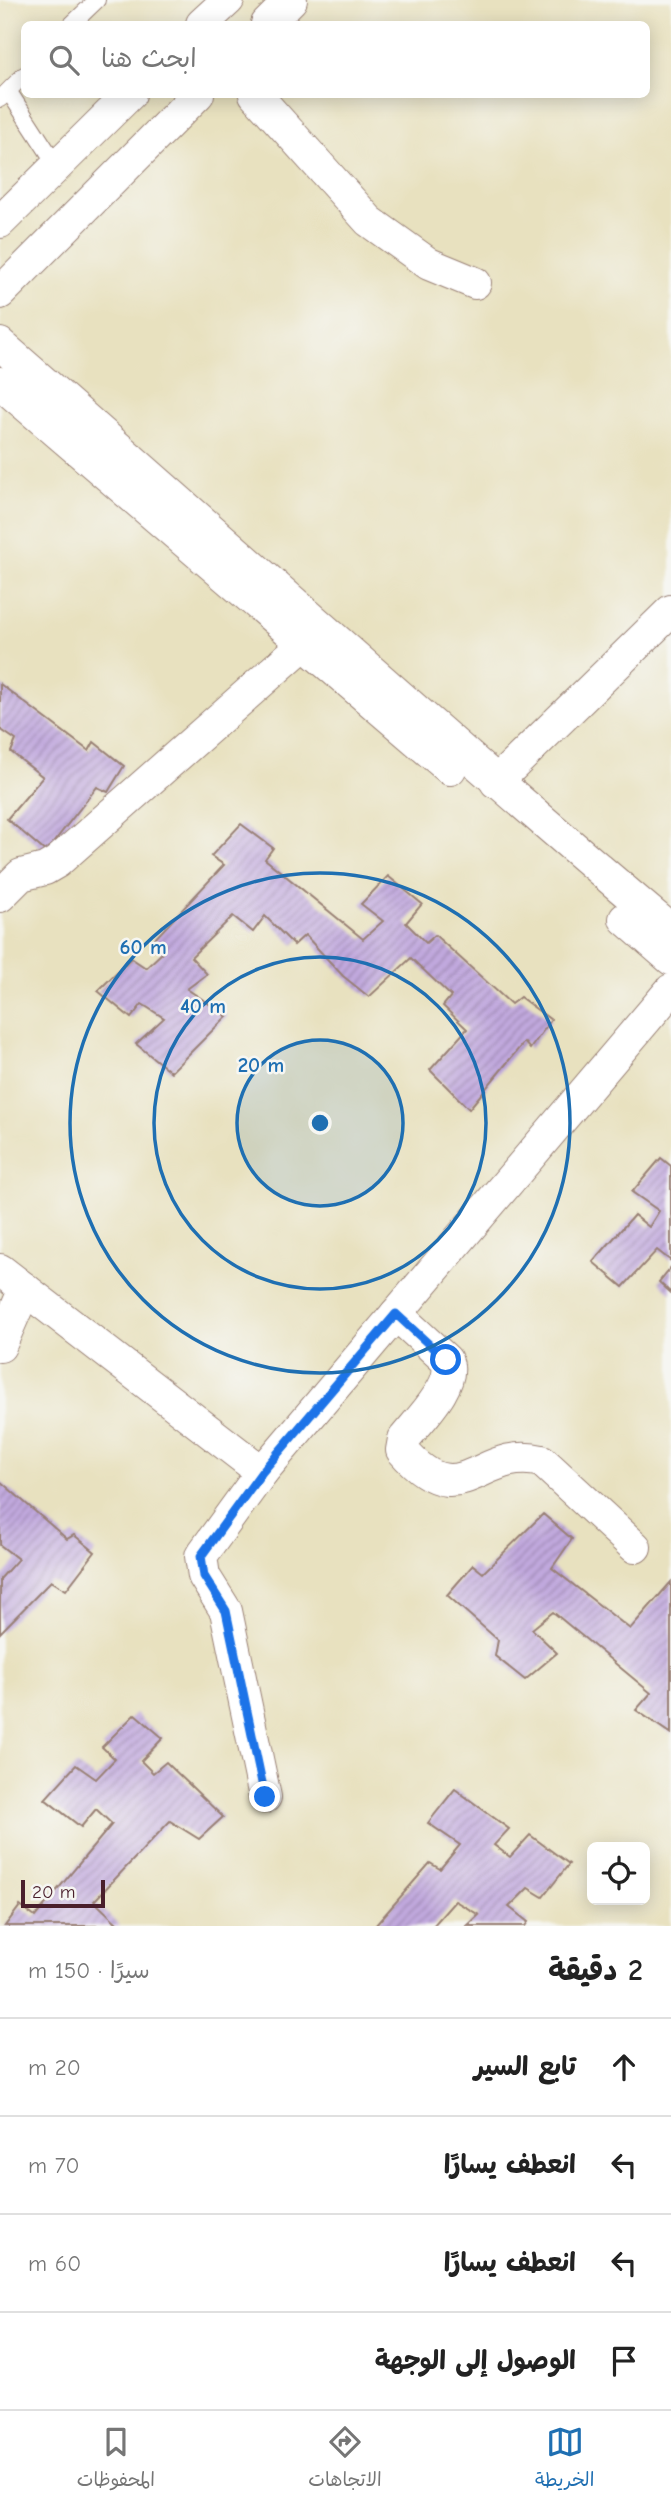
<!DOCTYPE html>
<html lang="ar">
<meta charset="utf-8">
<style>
:root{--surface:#fff;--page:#f6f6f6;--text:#222;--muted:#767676;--line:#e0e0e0;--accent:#1f6fb2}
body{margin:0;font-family:"Comic Neue","Playpen Sans Arabic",sans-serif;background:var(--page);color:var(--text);direction:rtl}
.controls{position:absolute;right:21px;bottom:21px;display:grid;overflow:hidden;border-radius:10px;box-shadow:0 4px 18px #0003}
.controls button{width:63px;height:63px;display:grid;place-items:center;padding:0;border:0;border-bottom:2px solid var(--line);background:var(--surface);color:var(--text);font:35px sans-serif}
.scale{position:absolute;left:21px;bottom:18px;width:84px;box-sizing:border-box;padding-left:7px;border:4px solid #4a1f2b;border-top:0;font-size:19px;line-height:24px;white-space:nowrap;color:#4a1f2b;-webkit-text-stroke:5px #f6f6f2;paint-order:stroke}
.stop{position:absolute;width:21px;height:21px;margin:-16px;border:5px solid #1a73e8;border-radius:50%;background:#fff}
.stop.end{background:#1a73e8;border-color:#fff;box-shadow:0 2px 7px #0008}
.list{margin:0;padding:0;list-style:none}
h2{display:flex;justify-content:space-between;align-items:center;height:91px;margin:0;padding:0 28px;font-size:30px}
h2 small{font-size:23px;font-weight:400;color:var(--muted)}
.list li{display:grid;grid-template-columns:46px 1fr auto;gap:21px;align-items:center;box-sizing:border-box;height:98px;padding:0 28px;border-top:2px solid var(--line)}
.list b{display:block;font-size:26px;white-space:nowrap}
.list em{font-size:23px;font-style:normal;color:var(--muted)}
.icon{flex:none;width:38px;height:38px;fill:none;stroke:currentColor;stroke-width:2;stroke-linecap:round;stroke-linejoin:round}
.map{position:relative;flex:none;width:671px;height:1926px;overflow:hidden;direction:ltr}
.search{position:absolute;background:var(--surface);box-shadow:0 4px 18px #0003;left:21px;right:21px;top:21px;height:77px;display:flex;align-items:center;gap:18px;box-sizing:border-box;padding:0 24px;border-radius:10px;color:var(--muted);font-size:26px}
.sheet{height:483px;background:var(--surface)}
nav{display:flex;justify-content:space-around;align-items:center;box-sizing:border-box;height:98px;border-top:2px solid var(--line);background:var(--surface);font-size:19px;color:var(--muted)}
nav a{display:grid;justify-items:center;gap:4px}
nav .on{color:var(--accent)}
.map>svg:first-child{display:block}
.building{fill:url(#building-hatch)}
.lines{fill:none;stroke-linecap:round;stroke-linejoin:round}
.service-casing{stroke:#998075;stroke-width:18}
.minor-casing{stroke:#998075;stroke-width:34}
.service{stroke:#fff;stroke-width:16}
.minor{stroke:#fff;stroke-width:32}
.route{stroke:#1a73e8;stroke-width:9}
.ring{fill:none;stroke:#1f6fb2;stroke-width:3.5}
.centre{fill:#1f6fb2;stroke:#f6f6f2;stroke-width:3.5}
.ring-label{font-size:21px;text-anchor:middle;font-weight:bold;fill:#1f6fb2;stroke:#f6f6f2;stroke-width:5;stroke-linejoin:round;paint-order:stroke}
</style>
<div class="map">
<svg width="671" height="1926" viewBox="0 0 671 1926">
<defs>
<pattern id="building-hatch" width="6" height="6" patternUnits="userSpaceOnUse" patternTransform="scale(1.75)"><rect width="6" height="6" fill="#c1a9de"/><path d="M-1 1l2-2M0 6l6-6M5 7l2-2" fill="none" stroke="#9f89b4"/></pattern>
</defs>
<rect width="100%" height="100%" fill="#f6f6f2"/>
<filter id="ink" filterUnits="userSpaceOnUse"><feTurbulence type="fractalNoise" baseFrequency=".0143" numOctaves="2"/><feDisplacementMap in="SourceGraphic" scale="14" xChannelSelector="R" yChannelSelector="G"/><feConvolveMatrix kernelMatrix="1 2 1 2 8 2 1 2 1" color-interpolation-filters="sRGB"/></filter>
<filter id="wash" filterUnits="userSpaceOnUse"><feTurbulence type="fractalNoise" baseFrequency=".00686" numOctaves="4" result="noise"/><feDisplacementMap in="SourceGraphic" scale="28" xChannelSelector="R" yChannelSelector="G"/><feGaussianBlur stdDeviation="1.57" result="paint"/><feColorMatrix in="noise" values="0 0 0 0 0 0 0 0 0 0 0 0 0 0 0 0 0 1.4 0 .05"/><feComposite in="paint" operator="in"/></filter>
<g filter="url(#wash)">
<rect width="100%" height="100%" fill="#e8e1bf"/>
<g id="blocks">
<!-- building -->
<g class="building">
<polygon points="0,684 89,751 94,742 124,766 108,792 97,787 46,852 7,819 43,777 11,752 16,740 0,729"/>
<polygon points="241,824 273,848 265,859 363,939 383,921 361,904 388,876 422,904 406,923 426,943 435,935 511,1004 520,997 551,1020 530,1049 524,1042 469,1109 430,1070 467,1029 443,1006 451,996 411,958 369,997 343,976 305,935 294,945 265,916 253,932 233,916 191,957 207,974 187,989 227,1016 171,1072 136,1044 164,1018 142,1004 131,1018 98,991 131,958 146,968 163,952 151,943 224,865 211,856"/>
<polygon points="661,1158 671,1166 671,1261 657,1250 623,1287 593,1262 634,1215 649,1227 659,1211 632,1192"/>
<polygon points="671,1267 671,1293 659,1282"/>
<polygon points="0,1481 67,1539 74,1535 95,1552 66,1590 51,1581 0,1633 0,1579 18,1559 0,1545"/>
<polygon points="543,1514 572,1539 552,1568 630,1629 671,1582 671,1734 636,1710 651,1693 553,1612 532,1629 557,1653 525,1680 495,1656 498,1640 447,1595 473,1565 483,1573"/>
<polygon points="135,1714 163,1738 141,1761 153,1773 166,1762 223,1817 199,1839 170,1821 94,1901 120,1926 5,1926 20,1906 35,1917 112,1824 96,1809 81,1827 45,1799 76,1765 96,1779 115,1759 102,1747"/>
<polygon points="455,1789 509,1829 494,1845 510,1857 530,1835 569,1864 543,1897 528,1888 509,1907 528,1922 525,1926 467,1926 479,1915 455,1901 433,1926 375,1926 430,1863 440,1869 460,1845 428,1823"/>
</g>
</g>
</g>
<g filter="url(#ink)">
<use href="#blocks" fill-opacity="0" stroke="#998075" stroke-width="2"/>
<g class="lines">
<!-- service casing -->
<g class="service-casing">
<g id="service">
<polyline points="72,24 97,0"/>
<polyline points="9,92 57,166"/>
<polyline points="0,99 24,75"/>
</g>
</g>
<!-- minor casing -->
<g class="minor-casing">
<g id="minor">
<polyline points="202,24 228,0"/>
<polyline points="267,24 291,0"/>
<polyline points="255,94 369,221 429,264 475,283"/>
<polyline points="0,222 130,94"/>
<polyline points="0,293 198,94"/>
<path d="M 0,344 C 224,539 444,739 671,930"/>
<polyline points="0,383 450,769"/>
<polyline points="496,782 671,611"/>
<polyline points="0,896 21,875 45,869 57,862 304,644"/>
<polyline points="625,919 671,959"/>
<polyline points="0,1270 262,1472"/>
<path d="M 396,1314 L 446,1360 C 458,1383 419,1420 404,1439 L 402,1450 C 461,1519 479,1445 542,1461 L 635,1547"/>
<polyline points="0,1346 25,1289"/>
<polyline points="265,1797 226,1611 204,1576 201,1556 262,1472 671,990"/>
</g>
</g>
<!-- service -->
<use href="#service" class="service"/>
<!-- minor -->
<use href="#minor" class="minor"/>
</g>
</g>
<g class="lines" filter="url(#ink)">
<!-- route -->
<polyline class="route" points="265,1797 226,1611 204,1576 201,1556 262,1472 396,1314 446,1360"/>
</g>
<!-- distance rings -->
<circle cx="320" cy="1123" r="83" fill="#1f6fb2" fill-opacity=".12"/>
<g class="ring">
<circle cx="320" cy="1123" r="83"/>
<circle cx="320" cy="1123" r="166"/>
<circle cx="320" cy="1123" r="250"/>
</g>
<circle cx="320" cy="1123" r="10" class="centre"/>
<g class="ring-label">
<text x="143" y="954">60 m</text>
<text x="203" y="1013">40 m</text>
<text x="261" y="1072">20 m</text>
</g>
</svg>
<div class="controls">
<button><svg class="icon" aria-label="locate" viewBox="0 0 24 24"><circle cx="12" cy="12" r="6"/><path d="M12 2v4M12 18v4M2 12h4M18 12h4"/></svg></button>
</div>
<div class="scale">20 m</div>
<div class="stop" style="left:446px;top:1360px"></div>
<div class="stop end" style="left:265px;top:1797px"></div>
<div class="search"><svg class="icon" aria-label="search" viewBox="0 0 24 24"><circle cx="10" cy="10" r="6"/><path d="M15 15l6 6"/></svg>ابحث هنا</div>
</div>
<section class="sheet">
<h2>2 دقيقة<small>سيرًا · 150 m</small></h2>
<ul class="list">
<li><svg class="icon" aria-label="ahead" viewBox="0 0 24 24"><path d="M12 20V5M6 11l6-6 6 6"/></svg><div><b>تابع السير</b></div><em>20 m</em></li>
<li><svg class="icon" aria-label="left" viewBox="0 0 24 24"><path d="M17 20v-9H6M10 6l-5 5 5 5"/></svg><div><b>انعطف يسارًا</b></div><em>70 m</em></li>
<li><svg class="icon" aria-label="left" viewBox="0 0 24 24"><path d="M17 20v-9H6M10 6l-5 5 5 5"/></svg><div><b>انعطف يسارًا</b></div><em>60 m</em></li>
<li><svg class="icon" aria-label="arrive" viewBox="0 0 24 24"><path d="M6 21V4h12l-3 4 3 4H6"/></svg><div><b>الوصول إلى الوجهة</b></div></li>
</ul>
</section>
<nav>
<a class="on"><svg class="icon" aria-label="map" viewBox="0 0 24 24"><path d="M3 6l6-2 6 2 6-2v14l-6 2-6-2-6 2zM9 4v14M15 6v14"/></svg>الخريطة</a>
<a><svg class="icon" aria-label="directions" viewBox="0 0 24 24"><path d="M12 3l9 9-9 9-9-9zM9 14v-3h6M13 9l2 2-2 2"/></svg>الاتجاهات</a>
<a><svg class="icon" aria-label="saved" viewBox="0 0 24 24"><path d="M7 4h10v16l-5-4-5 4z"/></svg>المحفوظات</a>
</nav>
